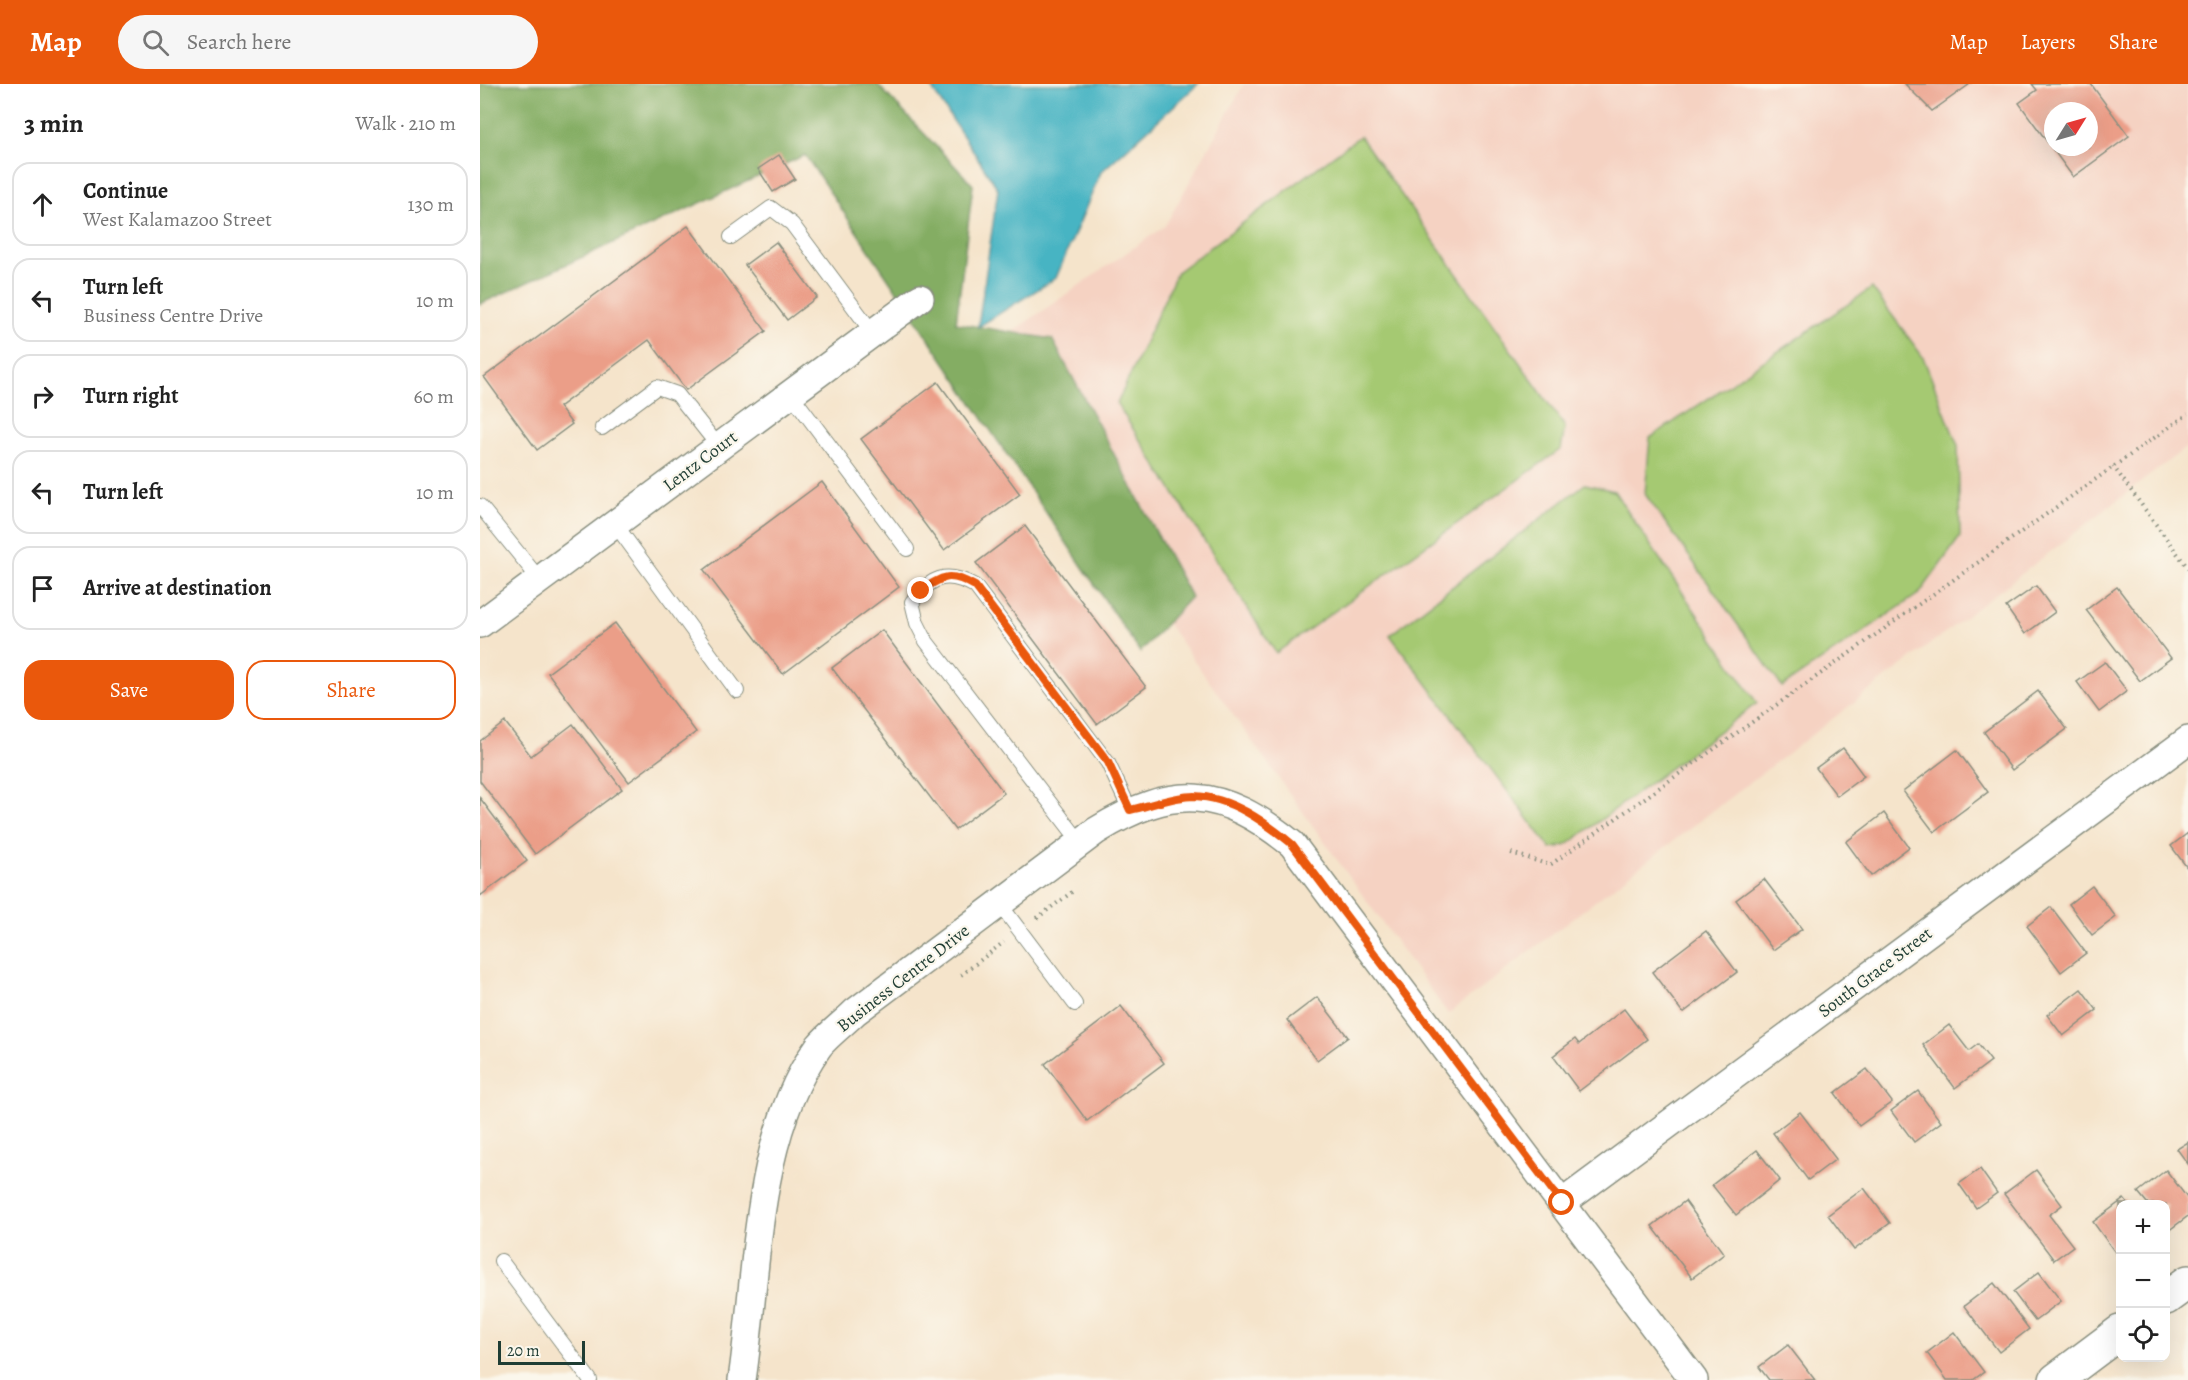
<!DOCTYPE html>
<meta charset="utf-8">
<style>
:root{--surface:#fff;--page:#f6f6f6;--text:#222;--muted:#767676;--line:#e0e0e0;--accent:#ea580c}
body{margin:0;font-family:Alegreya,serif;background:var(--page);color:var(--text)}
.controls{position:absolute;right:18px;bottom:18px;display:grid;overflow:hidden;border-radius:12px;box-shadow:0 6px 24px #0002}
.controls button{width:54px;height:54px;display:grid;place-items:center;padding:0;border:0;border-bottom:2px solid var(--line);background:var(--surface);color:var(--text);font:30px sans-serif}
.compass{position:absolute;left:1564px;top:18px;width:54px;height:54px;border-radius:50%;background:var(--surface);box-shadow:0 6px 24px #0002;rotate:53deg}
.scale{position:absolute;left:18px;bottom:15px;width:87px;box-sizing:border-box;padding-left:6px;border:3px solid #1f3d34;border-top:0;font-size:16px;line-height:21px;white-space:nowrap;color:#1f3d34;-webkit-text-stroke:4px #fbf7ec;paint-order:stroke}
.stop{position:absolute;width:18px;height:18px;margin:-14px;border:4px solid #ea580c;border-radius:50%;background:#fff}
.stop.end{background:#ea580c;border-color:#fff;box-shadow:0 2px 6px #0008}
.list{margin:0;padding:0;list-style:none}
h2{display:flex;justify-content:space-between;align-items:center;height:78px;margin:0;padding:0 24px;font-size:26px}
h2 small{font-size:20px;font-weight:400;color:var(--muted)}
.list li{display:grid;grid-template-columns:39px 1fr auto;gap:18px;align-items:center;box-sizing:border-box;height:84px;margin:0 12px 12px;padding:0 12px;border:2px solid var(--line);border-radius:18px}
.list b{display:block;font-size:22px;white-space:nowrap}
.list p{margin:0;font-size:20px;white-space:nowrap;color:var(--muted)}
.list em{font-size:20px;font-style:normal;color:var(--muted)}
.actions{display:flex;gap:12px;padding:18px 24px}
.actions a{flex:1;padding:14px 0;border:2px solid var(--accent);border-radius:18px;text-align:center;font-size:21px;color:var(--accent)}
.actions .main{background:var(--accent);color:#fff}
.icon{flex:none;width:33px;height:33px;fill:none;stroke:currentColor;stroke-width:2;stroke-linecap:round;stroke-linejoin:round}
.map{position:relative;flex:none;width:1708px;height:1296px;overflow:hidden}
header{display:flex;align-items:center;gap:36px;box-sizing:border-box;height:84px;padding:0 30px;background:var(--accent);color:#fff}
header strong{font-size:28px}
nav{display:flex;gap:33px;margin-inline-start:auto;font-size:21px}
.search{width:420px;height:54px;background:var(--page);display:flex;align-items:center;gap:15px;box-sizing:border-box;padding:0 21px;border-radius:33px;color:var(--muted);font-size:22px}
main{display:flex}
aside{flex:1;background:var(--surface)}
.map>svg:first-child{display:block}
.built{fill:#f5d2c2;fill-rule:evenodd}
.green{fill:#a5c972;stroke:#628353;stroke-width:1.5}
.forest{fill:#84ad64;stroke:#52754c;stroke-width:1.5}
.water{fill:#47b4c3;stroke:#33787c;stroke-width:1.5}
.building{fill:#eb9e88;fill-rule:evenodd}
.lines{fill:none;stroke-linecap:round;stroke-linejoin:round}
.service-casing{stroke:#8a9080;stroke-width:16}
.minor-casing{stroke:#8a9080;stroke-width:30}
.tertiary-casing{stroke:#8a9080;stroke-width:36}
.path{stroke:#8a9080;stroke-width:4;stroke-dasharray:1.5 4.5;stroke-linecap:butt}
.service{stroke:#fff;stroke-width:14}
.minor{stroke:#fff;stroke-width:27}
.tertiary{stroke:#fff;stroke-width:33}
.route{stroke:#ea580c;stroke-width:8}
.labels{text-anchor:middle;dominant-baseline:central;stroke-width:4.5;stroke-linejoin:round;paint-order:stroke}
.street-label{font-size:18px;fill:#1f3d34;stroke:#fbf7ec}
</style>
<header>
<strong>Map</strong>
<div class="search"><svg class="icon" aria-label="search" viewBox="0 0 24 24"><circle cx="10" cy="10" r="6"/><path d="M15 15l6 6"/></svg>Search here</div>
<nav><a>Map</a><a>Layers</a><a>Share</a></nav>
</header>
<main>
<aside>
<h2>3 min<small>Walk · 210 m</small></h2>
<ul class="list">
<li><svg class="icon" aria-label="ahead" viewBox="0 0 24 24"><path d="M12 20V5M6 11l6-6 6 6"/></svg><div><b>Continue</b><p>West Kalamazoo Street</p></div><em>130 m</em></li>
<li><svg class="icon" aria-label="left" viewBox="0 0 24 24"><path d="M17 20v-9H6M10 6l-5 5 5 5"/></svg><div><b>Turn left</b><p>Business Centre Drive</p></div><em>10 m</em></li>
<li><svg class="icon" aria-label="right" viewBox="0 0 24 24"><path d="M7 20v-9h11M14 6l5 5-5 5"/></svg><div><b>Turn right</b></div><em>60 m</em></li>
<li><svg class="icon" aria-label="left" viewBox="0 0 24 24"><path d="M17 20v-9H6M10 6l-5 5 5 5"/></svg><div><b>Turn left</b></div><em>10 m</em></li>
<li><svg class="icon" aria-label="arrive" viewBox="0 0 24 24"><path d="M6 21V4h12l-3 4 3 4H6"/></svg><div><b>Arrive at destination</b></div></li>
</ul>
<div class="actions"><a class="main">Save</a><a>Share</a></div>
</aside>
<div class="map">
<svg width="1708" height="1296" viewBox="0 0 1708 1296">
<rect width="100%" height="100%" fill="#fbf7ec"/>
<filter id="ink" filterUnits="userSpaceOnUse"><feTurbulence type="fractalNoise" baseFrequency=".0167" numOctaves="2"/><feDisplacementMap in="SourceGraphic" scale="12" xChannelSelector="R" yChannelSelector="G"/><feConvolveMatrix kernelMatrix="1 2 1 2 8 2 1 2 1" color-interpolation-filters="sRGB"/></filter>
<filter id="wash" filterUnits="userSpaceOnUse"><feTurbulence type="fractalNoise" baseFrequency=".008" numOctaves="4" result="noise"/><feDisplacementMap in="SourceGraphic" scale="24" xChannelSelector="R" yChannelSelector="G"/><feGaussianBlur stdDeviation="1.35" result="paint"/><feColorMatrix in="noise" values="0 0 0 0 0 0 0 0 0 0 0 0 0 0 0 0 0 1.4 0 .05"/><feComposite in="paint" operator="in"/></filter>
<g filter="url(#wash)">
<rect width="100%" height="100%" fill="#f5e4cb"/>
<!-- built -->
<path class="built" d="M 764,0 L 1708,0 L 1708,362 L 968,930 L 496,273 L 685,142 ZM 1573,27 L 1609,27 L 1609,63 L 1573,63 Z"/>
<!-- green -->
<g class="green">
<polygon points="880,52 1085,343 1081,365 796,569 637,320 697,188"/>
<polygon points="1392,204 1443,273 1478,362 1480,453 1440,509 1302,603 1165,410 1170,354"/>
<polygon points="1105,400 1134,407 1277,619 1087,761 1071,765 910,551"/>
</g>
<!-- forest -->
<polygon class="forest" points="0,0 397,0 493,101 476,239 572,255 711,513 660,568 325,71 0,220"/>
<!-- water -->
<polygon class="water" points="449,0 718,0 621,88 576,194 498,243 518,105"/>
<g id="blocks">
<!-- building -->
<g class="building">
<polygon points="1425,0 1490,0 1452,27"/>
<path d="M 1552,0 L 1611,0 L 1649,52 L 1593,93 L 1539,19 L 1557,6 ZM 1573,27 L 1609,27 L 1609,63 L 1573,63 Z"/>
<polygon points="299,71 315,95 293,108 278,85"/>
<polygon points="208,142 286,247 206,306 169,256 79,323 92,340 57,366 4,293"/>
<polygon points="296,158 337,213 307,236 265,181"/>
<polygon points="458,298 540,410 464,466 381,355"/>
<polygon points="342,398 419,503 303,590 224,486"/>
<polygon points="545,442 666,603 617,640 496,479"/>
<polygon points="1556,502 1575,528 1545,550 1526,523"/>
<polygon points="1637,503 1691,574 1660,597 1606,526"/>
<polygon points="135,539 216,648 149,698 68,589"/>
<polygon points="402,546 524,709 475,746 352,584"/>
<polygon points="1625,578 1647,607 1619,628 1597,598"/>
<polygon points="1558,607 1587,645 1532,686 1504,648"/>
<polygon points="25,638 51,672 93,640 142,705 55,770 0,697 0,657"/>
<polygon points="1363,664 1384,692 1357,712 1336,684"/>
<polygon points="1477,666 1508,708 1454,748 1423,707"/>
<polygon points="0,714 47,777 0,812"/>
<polygon points="1404,729 1429,763 1391,792 1366,758"/>
<polygon points="1708,749 1708,785 1691,762"/>
<polygon points="1284,795 1322,845 1293,866 1256,816"/>
<polygon points="1612,802 1636,833 1612,851 1589,820"/>
<polygon points="1571,823 1606,869 1581,888 1547,842"/>
<polygon points="1226,847 1257,888 1203,929 1172,888"/>
<polygon points="1601,905 1617,926 1583,952 1567,931"/>
<polygon points="837,913 868,953 837,976 807,936"/>
<polygon points="641,922 684,979 607,1037 565,980"/>
<polygon points="1144,925 1167,955 1099,1007 1073,972 1095,955 1099,960"/>
<polygon points="1469,941 1489,967 1498,960 1511,977 1475,1004 1443,961"/>
<polygon points="1387,985 1412,1018 1379,1042 1355,1009"/>
<polygon points="1438,1007 1461,1038 1434,1058 1411,1027"/>
<polygon points="1320,1028 1356,1075 1328,1096 1293,1049"/>
<polygon points="1708,1058 1708,1080 1697,1065"/>
<polygon points="1277,1066 1300,1096 1256,1131 1232,1101"/>
<polygon points="1500,1085 1517,1109 1496,1124 1479,1100"/>
<polygon points="1556,1086 1582,1121 1569,1131 1593,1162 1574,1176 1524,1110"/>
<polygon points="1686,1086 1708,1115 1708,1132 1688,1147 1686,1144 1686,1120 1668,1120 1658,1108"/>
<polygon points="1384,1104 1410,1139 1374,1166 1348,1131"/>
<polygon points="1644,1115 1648,1120 1640,1120 1640,1169 1637,1171 1613,1138"/>
<polygon points="1205,1117 1244,1170 1212,1194 1172,1142"/>
<polygon points="1559,1188 1581,1217 1555,1237 1533,1208"/>
<polygon points="1514,1199 1549,1245 1519,1268 1484,1222"/>
<polygon points="1474,1248 1504,1288 1493,1296 1467,1296 1447,1269"/>
<polygon points="1308,1261 1335,1296 1289,1296 1279,1283"/>
</g>
</g>
</g>
<g filter="url(#ink)">
<use href="#blocks" fill-opacity="0" stroke="#8a9080" stroke-width="1.5"/>
<g class="lines">
<!-- service casing -->
<g class="service-casing">
<g id="service">
<polyline points="251,153 291,124 312,140 393,249"/>
<polyline points="311,310 427,465"/>
<polyline points="122,344 177,303 197,310 239,363"/>
<polyline points="0,422 60,496"/>
<polyline points="135,440 257,607"/>
<path d="M 600,758 L 446,557 L 437,539 L 432,518 C 451,493 466,486 495,502 L 628,679 L 650,726"/>
<polyline points="519,819 595,920"/>
<polyline points="21,1177 110,1296"/>
</g>
</g>
<!-- minor casing -->
<g class="minor-casing">
<g id="minor">
<polyline points="0,540 440,214"/>
<polyline points="1082,1119 1708,656"/>
<path d="M 262,1296 C 278,1189 274,1052 339,962 C 349,950 364,939 375,928 L 616,747 C 694,699 741,703 812,760 L 1214,1296"/>
</g>
</g>
<!-- tertiary casing -->
<g class="tertiary-casing">
<g id="tertiary">
<polyline points="1686,1214 1708,1198"/>
<polyline points="1576,1296 1640,1248"/>
</g>
</g>
<!-- path -->
<g class="path">
<polyline points="1633,382 1708,484"/>
<polyline points="1031,769 1070,781 1708,330"/>
<polyline points="557,834 592,808"/>
<polyline points="481,891 524,858"/>
</g>
<!-- service -->
<use href="#service" class="service"/>
<!-- minor -->
<use href="#minor" class="minor"/>
<!-- tertiary -->
<use href="#tertiary" class="tertiary"/>
</g>
</g>
<g class="lines" filter="url(#ink)">
<!-- route -->
<path class="route" d="M 441,507 C 464,491 470,488 495,502 L 628,678 L 650,726 C 669,722 694,712 714,712 C 751,713 785,738 812,760 L 1082,1119"/>
</g>
<g class="labels">
<!-- street labels -->
<g class="street-label">
<text transform="translate(220 377) rotate(-37)">Lentz Court</text>
<text transform="translate(1395 888) rotate(-37)">South Grace Street</text>
<text transform="translate(423 894) rotate(-38)">Business Centre Drive</text>
</g>
</g>
</svg>
<div class="controls">
<button>+</button>
<button>−</button>
<button><svg class="icon" aria-label="locate" viewBox="0 0 24 24"><circle cx="12" cy="12" r="6"/><path d="M12 2v4M12 18v4M2 12h4M18 12h4"/></svg></button>
</div>
<svg class="compass" viewBox="-18 -18 36 36"><path d="M0-13l5 13h-10z" fill="#e53935"/><path d="M0 13l5-13h-10z" fill="#767676"/></svg>
<div class="scale">20 m</div>
<div class="stop" style="left:1082px;top:1119px"></div>
<div class="stop end" style="left:441px;top:507px"></div>
</div>
</main>
